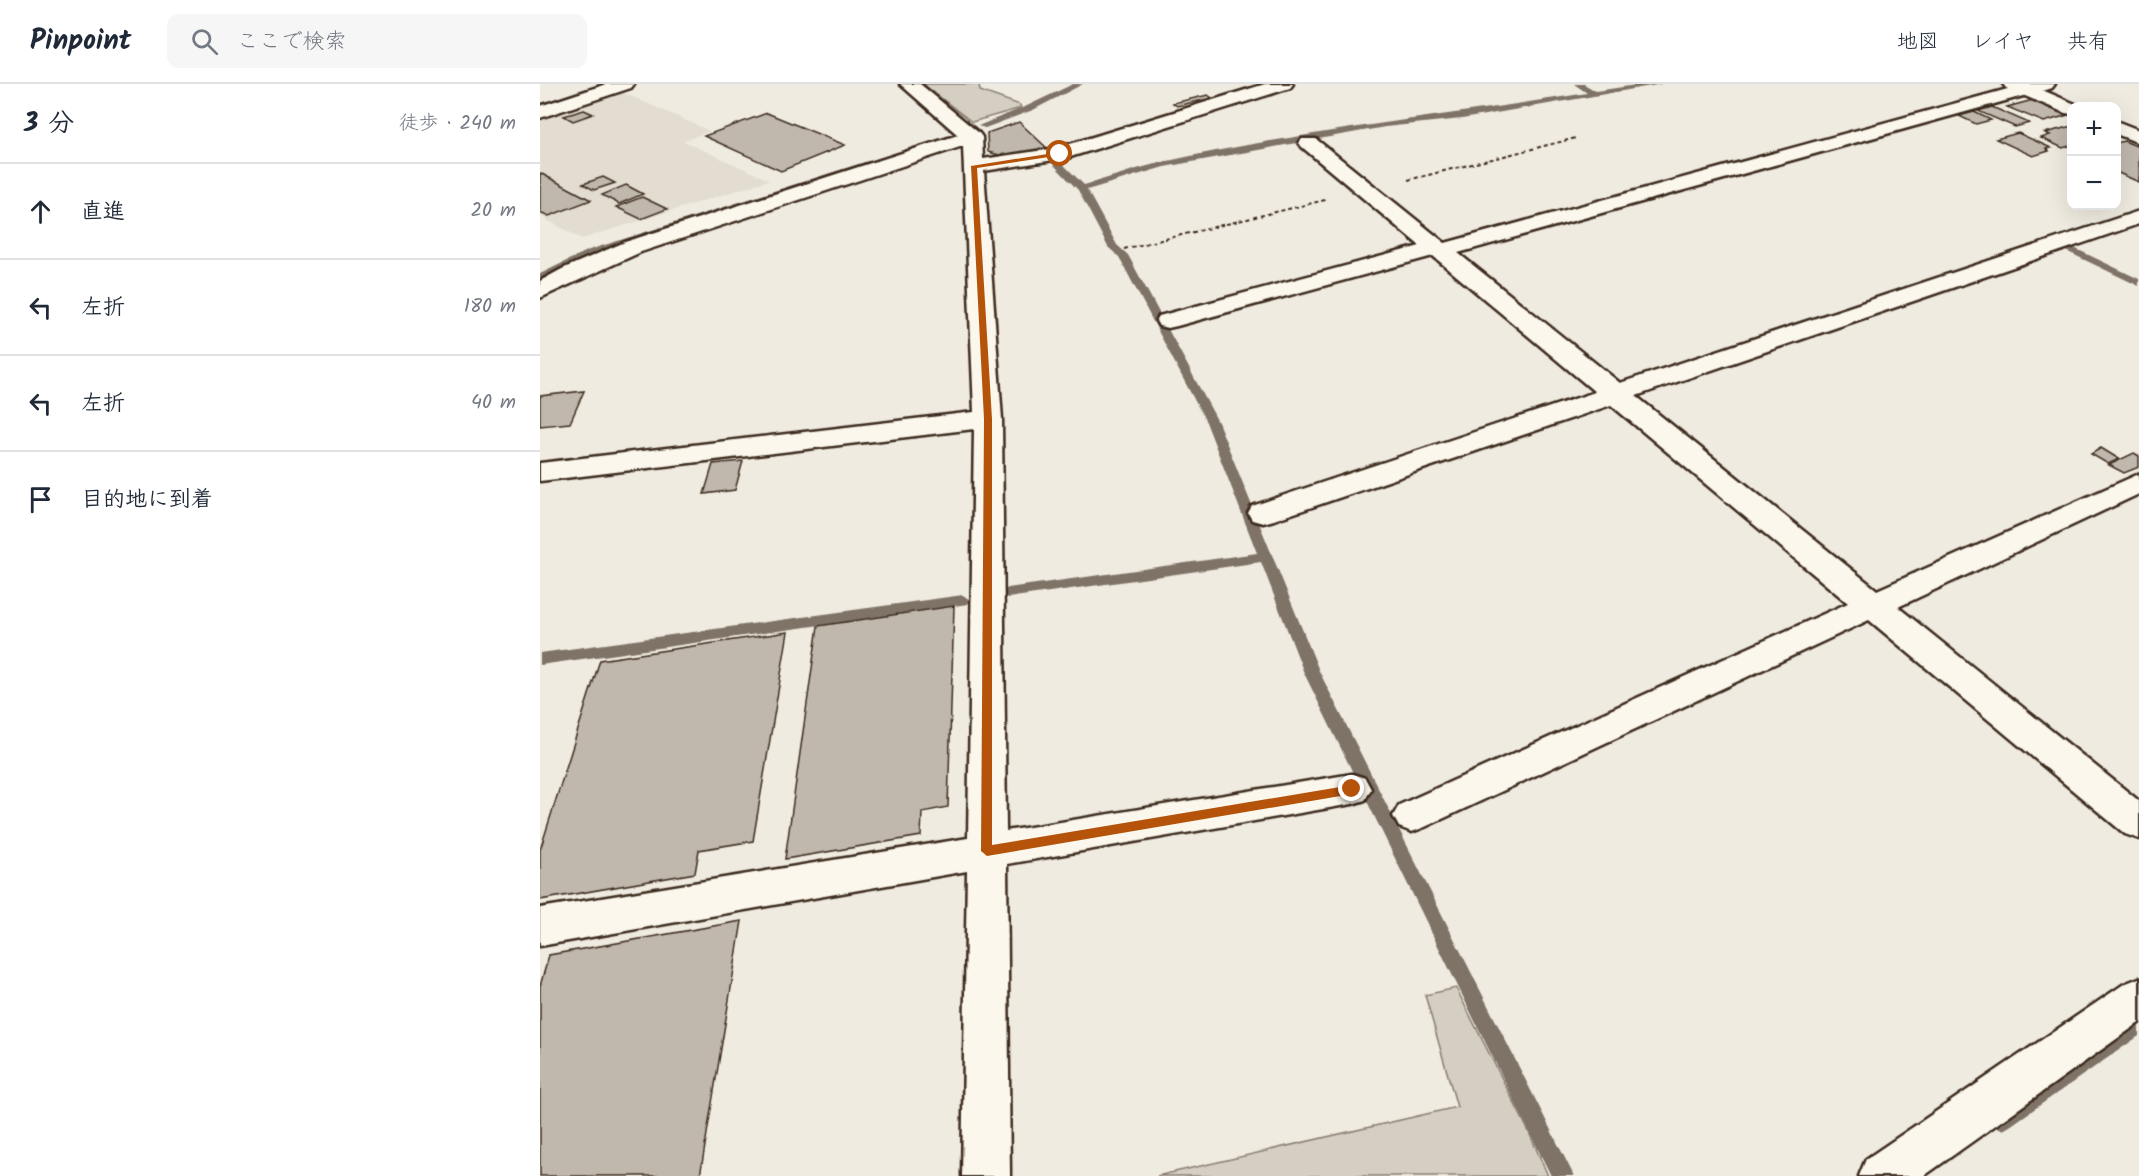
<!DOCTYPE html>
<html lang="ja">
<meta charset="utf-8">
<style>
:root{--surface:#fff;--page:#f6f6f7;--text:#1f2937;--muted:#747a83;--line:#e0e1e3}
body{margin:0;font-family:Kalam,"Klee One",sans-serif;background:var(--page);color:var(--text)}
.controls{position:absolute;right:18px;top:18px;display:grid;overflow:hidden;border-radius:12px;box-shadow:0 6px 24px #0002}
.controls button{width:54px;height:54px;display:grid;place-items:center;padding:0;border:0;border-bottom:2px solid var(--line);background:var(--surface);color:var(--text);font:30px sans-serif}
.stop{position:absolute;width:18px;height:18px;margin:-14px;border:4px solid #b45309;border-radius:50%;background:#fff}
.stop.end{background:#b45309;border-color:#fff;box-shadow:0 2px 6px #0008}
.list{margin:0;padding:0;list-style:none}
h2{display:flex;justify-content:space-between;align-items:center;height:78px;margin:0;padding:0 24px;font-size:26px}
h2 small{font-size:20px;font-weight:400;color:var(--muted)}
.list li{display:grid;grid-template-columns:39px 1fr auto;gap:18px;align-items:center;box-sizing:border-box;height:96px;padding:0 24px;border-top:2px solid var(--line)}
.list b{display:block;font-size:22px;white-space:nowrap}
.list em{font-size:20px;font-style:normal;color:var(--muted)}
.icon{flex:none;width:33px;height:33px;fill:none;stroke:currentColor;stroke-width:2;stroke-linecap:round;stroke-linejoin:round}
.map{position:relative;flex:none;width:1599px;height:1092px;overflow:hidden}
header{display:flex;align-items:center;gap:36px;box-sizing:border-box;height:84px;padding:0 30px;background:var(--surface);border-bottom:2px solid var(--line)}
header strong{font-size:28px}
nav{display:flex;gap:33px;margin-inline-start:auto;font-size:21px}
.search{width:420px;height:54px;background:var(--page);display:flex;align-items:center;gap:15px;box-sizing:border-box;padding:0 21px;border-radius:12px;color:var(--muted);font-size:22px}
main{display:flex}
aside{flex:1;background:var(--surface)}
.map>svg:first-child{display:block}
.built{fill:#e2dcd1}
.green{fill:#d5cec3;stroke:#887c70;stroke-width:1.5}
.lines{fill:none;stroke-linecap:round;stroke-linejoin:round}
.stream{fill:#7f7367;fill-rule:evenodd}
.building{fill:#c0b8ad;stroke:#3b2a1e;stroke-width:1.5}
.minor-casing{stroke:#3b2a1e;stroke-width:5}
.tertiary-casing{stroke:#3b2a1e;stroke-width:5}
.path{stroke:#3b2a1e;stroke-width:2;stroke-dasharray:4 3;stroke-linecap:butt}
.minor{fill:#fbf7ec;fill-rule:evenodd}
.tertiary{fill:#fbf7ec;fill-rule:evenodd}
.route{fill:#b45309}
</style>
<header>
<strong>Pinpoint</strong>
<div class="search"><svg class="icon" aria-label="search" viewBox="0 0 24 24"><circle cx="10" cy="10" r="6"/><path d="M15 15l6 6"/></svg>ここで検索</div>
<nav><a>地図</a><a>レイヤ</a><a>共有</a></nav>
</header>
<main>
<aside>
<h2>3 分<small>徒歩 · 240 m</small></h2>
<ul class="list">
<li><svg class="icon" aria-label="ahead" viewBox="0 0 24 24"><path d="M12 20V5M6 11l6-6 6 6"/></svg><div><b>直進</b></div><em>20 m</em></li>
<li><svg class="icon" aria-label="left" viewBox="0 0 24 24"><path d="M17 20v-9H6M10 6l-5 5 5 5"/></svg><div><b>左折</b></div><em>180 m</em></li>
<li><svg class="icon" aria-label="left" viewBox="0 0 24 24"><path d="M17 20v-9H6M10 6l-5 5 5 5"/></svg><div><b>左折</b></div><em>40 m</em></li>
<li><svg class="icon" aria-label="arrive" viewBox="0 0 24 24"><path d="M6 21V4h12l-3 4 3 4H6"/></svg><div><b>目的地に到着</b></div></li>
</ul>
</aside>
<div class="map">
<svg width="1599" height="1092" viewBox="0 0 1599 1092">
<rect width="100%" height="100%" fill="#f0ebe0"/>
<filter id="ink" filterUnits="userSpaceOnUse"><feTurbulence type="fractalNoise" baseFrequency=".0167" numOctaves="2"/><feDisplacementMap in="SourceGraphic" scale="12" xChannelSelector="R" yChannelSelector="G"/><feConvolveMatrix kernelMatrix="1 2 1 2 8 2 1 2 1" color-interpolation-filters="sRGB"/></filter>
<g filter="url(#ink)">
<!-- built -->
<polygon class="built" points="79,7 170,47 143,57 229,96 42,155 0,132 0,33"/>
<!-- green -->
<g class="green">
<polygon points="383,0 439,0 440,7 480,21 481,24 432,38"/>
<polygon points="916,904 988,1046 1008,1092 617,1092 917,1023 885,911"/>
</g>
<g class="lines">
<!-- stream -->
<g class="stream">
<polygon points="533,0 543,0 493,26 445,44 438,42 487,22"/>
<path d="M 1034,0 L 1044,0 L 1056,7 L 1103,0 L 1122,0 L 922,35 L 845,43 L 624,83 L 547,106 L 577,161 L 588,171 L 678,338 L 780,589 L 1034,1092 L 1011,1092 L 764,589 L 721,478 L 468,514 L 461,509 L 468,504 L 717,469 L 666,338 L 579,173 L 568,163 L 538,106 L 512,79 L 512,75 L 518,75 L 544,101 C 570,94 596,84 623,78 C 763,47 906,32 1047,9 Z"/>
<polygon points="328,77 333,80 331,82 57,170 0,197 0,190 49,166"/>
<polygon points="1528,161 1599,195 1599,202 1524,166 1523,164"/>
<polygon points="423,511 430,516 428,520 0,581 0,569"/>
<polygon points="1599,930 1599,952 1470,1042 1463,1046 1456,1042 1452,1035 1456,1028"/>
</g>
</g>
<!-- building -->
<g class="building">
<polygon points="668,11 672,14 637,22 633,19"/>
<polygon points="1493,16 1528,31 1504,38 1467,23"/>
<polygon points="1452,23 1489,39 1475,43 1438,27"/>
<polygon points="44,26 53,30 33,37 24,32"/>
<polygon points="1434,28 1451,36 1436,40 1419,32"/>
<polygon points="227,29 305,61 241,87 164,52"/>
<polygon points="479,38 508,65 463,72 448,68 447,49"/>
<polygon points="1532,42 1532,61 1523,64 1501,54 1510,51 1505,49"/>
<polygon points="1478,49 1511,64 1506,65 1509,67 1493,72 1456,55"/>
<polygon points="1584,57 1599,63 1599,98 1576,88 1576,59"/>
<polygon points="0,89 51,116 9,132 0,128"/>
<polygon points="63,93 75,99 54,106 43,100"/>
<polygon points="86,101 103,110 79,120 62,111"/>
<polygon points="102,113 127,125 101,135 76,123"/>
<polygon points="44,307 30,339 0,342 0,312"/>
<polygon points="1561,364 1579,375 1568,380 1551,370"/>
<polygon points="1594,369 1599,372 1599,383 1584,389 1569,381"/>
<polygon points="203,377 195,406 164,410 173,380"/>
<polygon points="414,522 408,723 382,728 381,752 245,775 278,542"/>
<polygon points="248,548 213,757 159,766 155,789 0,816 0,766 60,576"/>
<polygon points="202,837 160,1092 0,1092 0,902 9,871"/>
</g>
<g class="lines">
<!-- minor casing -->
<g class="minor-casing">
<g id="minor">
<polygon points="67,0 94,0 91,4 0,34 0,22"/>
<polygon points="360,0 380,0 439,49 442,53 443,75 517,64 725,0 753,0 750,4 527,74 444,87 462,335 466,747 812,690 825,694 831,705 825,716 812,720 467,780 470,1092 422,1092 427,787 0,862 0,824 428,754 434,345 0,397 0,379 434,328 423,62 101,168 0,214 0,197 22,185 85,158 418,51"/>
<polygon points="1486,0 1515,0 1512,4 918,169 1080,299 1599,127 1599,140 1096,312 1337,506 1599,390 1599,410 1358,523 1599,717 1599,755 1585,750 1329,536 885,743 872,748 859,743 853,732 859,721 1308,519 1071,321 734,436 723,439 712,436 708,429 712,422 1055,308 893,172 637,242 628,244 619,242 616,237 619,232 880,162 762,63 759,59 762,55 776,55 905,159"/>
<polygon points="1599,894 1599,939 1384,1092 1319,1092 1326,1075 1584,900"/>
</g>
</g>
<!-- tertiary casing -->
<g class="tertiary-casing">
<g id="tertiary">
<polygon points="1463,0 1488,0 1540,22 1532,22 1532,30 1525,29 1466,4"/>
<polygon points="1576,37 1599,46 1599,59 1576,50"/>
</g>
</g>
<!-- path -->
<g class="path">
<polyline points="868,96 1036,54"/>
<polyline points="584,165 785,116"/>
</g>
<!-- minor -->
<use href="#minor" class="minor"/>
<!-- tertiary -->
<use href="#tertiary" class="tertiary"/>
</g>
</g>
<!-- route -->
<polygon class="route" points="520,68 522,71 437,84 452,335 452,761 812,701 818,705 812,710 447,772 441,767 444,335 431,82"/>
</svg>
<div class="controls">
<button>+</button>
<button>−</button>
</div>
<div class="stop" style="left:520px;top:70px"></div>
<div class="stop end" style="left:812px;top:705px"></div>
</div>
</main>
